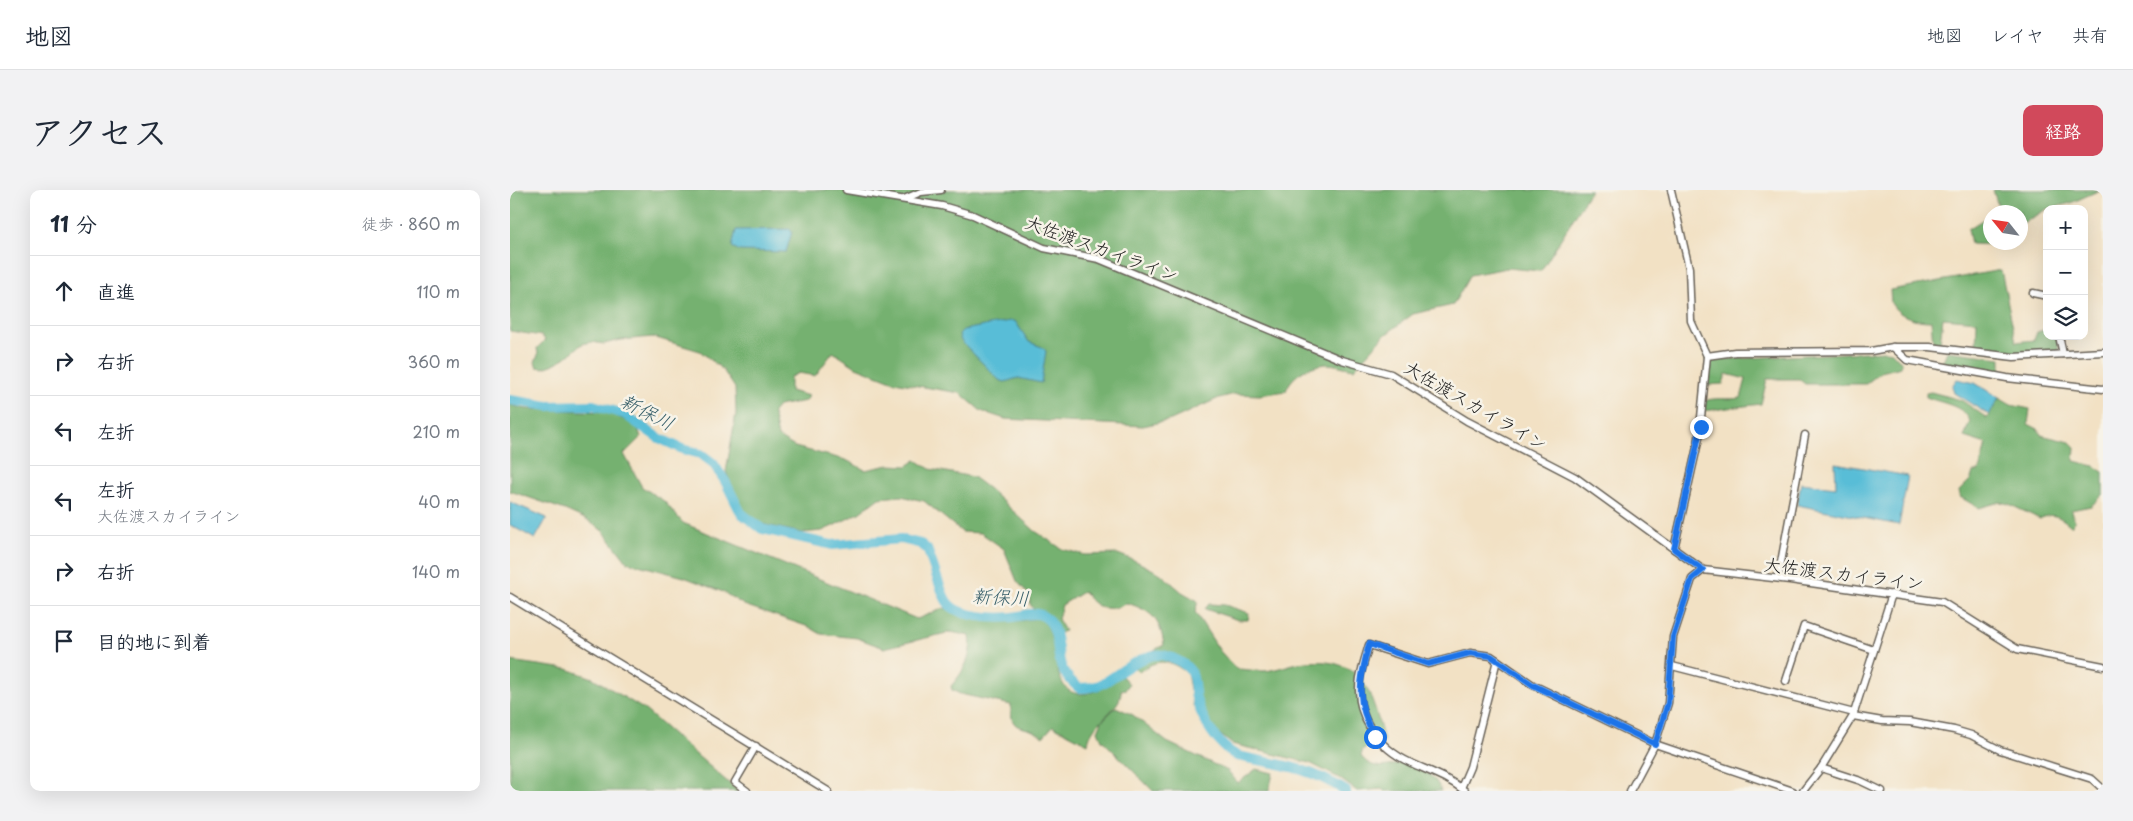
<!DOCTYPE html>
<html lang="ja">
<meta charset="utf-8">
<style>
:root{--surface:#fff;--page:#f2f2f3;--text:#1f2937;--muted:#747a83;--line:#e0e1e3;--accent:#d1495b}
body{margin:0;font-family:"Playpen Sans","Klee One",sans-serif;background:var(--page);color:var(--text)}
.controls{position:absolute;right:15px;top:15px;display:grid;overflow:hidden;border-radius:10px;box-shadow:0 5px 20px #0002}
.controls button{width:45px;height:45px;display:grid;place-items:center;padding:0;border:0;border-bottom:1px solid var(--line);background:var(--surface);color:var(--text);font:25px sans-serif}
.compass{position:absolute;left:1473px;top:15px;width:45px;height:45px;border-radius:50%;background:var(--surface);box-shadow:0 5px 20px #0002;rotate:300deg}
.stop{position:absolute;width:15px;height:15px;margin:-11px;border:4px solid #1a73e8;border-radius:50%;background:#fff}
.stop.end{background:#1a73e8;border-color:#fff;box-shadow:0 1px 5px #0008}
.list{margin:0;padding:0;list-style:none}
h2{display:flex;justify-content:space-between;align-items:center;height:65px;margin:0;padding:0 20px;font-size:21px}
h2 small{font-size:16px;font-weight:400;color:var(--muted)}
.list li{display:grid;grid-template-columns:32px 1fr auto;gap:15px;align-items:center;box-sizing:border-box;height:70px;padding:0 20px;border-top:1px solid var(--line)}
.list b{display:block;font-size:19px;white-space:nowrap}
.list p{margin:0;font-size:16px;white-space:nowrap;color:var(--muted)}
.list em{font-size:16px;font-style:normal;color:var(--muted)}
.icon{flex:none;width:28px;height:28px;fill:none;stroke:currentColor;stroke-width:2;stroke-linecap:round;stroke-linejoin:round}
.map{position:relative;flex:none;width:1593px;height:601px;overflow:hidden;border-radius:10px}
header{display:flex;align-items:center;gap:30px;box-sizing:border-box;height:70px;padding:0 25px;background:var(--surface);border-bottom:1px solid var(--line)}
header strong{font-size:24px}
nav{display:flex;gap:28px;margin-inline-start:auto;font-size:18px}
.intro{display:flex;align-items:center;justify-content:space-between;box-sizing:border-box;height:120px;padding:0 30px}
h1{margin:0;font-size:35px}
.button{padding:12px 22px;border-radius:10px;background:var(--accent);color:#fff;font-size:18px;font-weight:700}
main{display:flex;gap:30px;padding:0 30px}
aside{flex:1;background:var(--surface);border-radius:10px;box-shadow:0 5px 20px #0002}
.map>svg:first-child{display:block}
.forest{fill:#75b170;stroke:#486646}
.water{fill:#59bdd7;stroke:#3a6c7a}
.lines{fill:none;stroke-linecap:round;stroke-linejoin:round}
.river{stroke:#59bdd7;stroke-width:10}
.minor-casing{stroke:#676157;stroke-width:9}
.minor{stroke:#fff;stroke-width:6}
.route{stroke:#1a73e8;stroke-width:6}
.labels{text-anchor:middle;dominant-baseline:central;stroke-width:5;stroke-linejoin:round;paint-order:stroke}
.street-label{font-size:18px;fill:#1c1c1c;stroke:#f7f3e8}
.water-label{font-size:19px;font-style:italic;fill:#345c67;stroke:#f7f3e8}
</style>
<header>
<strong>地図</strong>
<nav><a>地図</a><a>レイヤ</a><a>共有</a></nav>
</header>
<div class="intro"><h1>アクセス</h1><a class="button">経路</a></div>
<main>
<aside>
<h2>11 分<small>徒歩 · 860 m</small></h2>
<ul class="list">
<li><svg class="icon" aria-label="ahead" viewBox="0 0 24 24"><path d="M12 20V5M6 11l6-6 6 6"/></svg><div><b>直進</b></div><em>110 m</em></li>
<li><svg class="icon" aria-label="right" viewBox="0 0 24 24"><path d="M7 20v-9h11M14 6l5 5-5 5"/></svg><div><b>右折</b></div><em>360 m</em></li>
<li><svg class="icon" aria-label="left" viewBox="0 0 24 24"><path d="M17 20v-9H6M10 6l-5 5 5 5"/></svg><div><b>左折</b></div><em>210 m</em></li>
<li><svg class="icon" aria-label="left" viewBox="0 0 24 24"><path d="M17 20v-9H6M10 6l-5 5 5 5"/></svg><div><b>左折</b><p>大佐渡スカイライン</p></div><em>40 m</em></li>
<li><svg class="icon" aria-label="right" viewBox="0 0 24 24"><path d="M7 20v-9h11M14 6l5 5-5 5"/></svg><div><b>右折</b></div><em>140 m</em></li>
<li><svg class="icon" aria-label="arrive" viewBox="0 0 24 24"><path d="M6 21V4h12l-3 4 3 4H6"/></svg><div><b>目的地に到着</b></div></li>
</ul>
</aside>
<div class="map">
<svg width="1593" height="601" viewBox="0 0 1593 601">
<rect width="100%" height="100%" fill="#f7f3e8"/>
<filter id="ink" filterUnits="userSpaceOnUse"><feTurbulence type="fractalNoise" baseFrequency=".02" numOctaves="2"/><feDisplacementMap in="SourceGraphic" scale="10" xChannelSelector="R" yChannelSelector="G"/><feConvolveMatrix kernelMatrix="1 2 1 2 8 2 1 2 1" color-interpolation-filters="sRGB"/></filter>
<filter id="wash" filterUnits="userSpaceOnUse"><feTurbulence type="fractalNoise" baseFrequency=".0096" numOctaves="4" result="noise"/><feDisplacementMap in="SourceGraphic" scale="20" xChannelSelector="R" yChannelSelector="G"/><feGaussianBlur stdDeviation="1.12" result="paint"/><feColorMatrix in="noise" values="0 0 0 0 0 0 0 0 0 0 0 0 0 0 0 0 0 1.4 0 .05"/><feComposite in="paint" operator="in"/></filter>
<g filter="url(#wash)">
<rect width="100%" height="100%" fill="#f2e1c4"/>
<!-- forest -->
<g class="forest">
<path d="M 0,0 L 1081,0 L 1031,81 L 997,78 L 960,85 L 943,115 L 903,124 L 875,145 L 844,179 C 836,178 825,174 817,174 C 800,175 781,185 776,201 L 750,205 L 725,204 L 709,208 L 661,230 L 633,236 L 495,229 L 471,221 L 450,203 L 384,192 L 346,177 L 323,162 L 305,186 L 289,183 L 280,187 L 280,201 L 299,206 L 296,211 L 268,216 L 263,222 L 268,247 L 285,257 L 336,270 L 355,280 L 379,275 L 397,276 L 406,270 L 420,279 L 463,287 L 479,299 L 525,341 L 552,359 L 575,365 L 608,364 L 626,371 L 651,384 L 672,402 L 688,411 L 685,422 L 710,461 L 726,479 C 735,479 745,481 754,481 C 768,480 781,473 796,472 C 855,467 862,503 874,552 L 853,559 L 851,566 C 862,581 878,577 894,572 C 910,580 925,583 931,601 L 874,601 L 872,599 L 847,601 L 829,588 L 800,573 L 722,554 L 695,533 L 683,515 L 677,483 C 659,469 648,468 629,482 L 624,477 L 625,470 L 654,455 C 650,429 642,421 617,413 C 600,423 584,419 574,401 L 552,415 L 548,429 L 555,441 L 549,443 L 534,422 L 524,420 L 520,414 L 519,405 L 507,391 L 494,359 L 471,343 L 452,342 L 414,311 L 391,306 L 369,308 L 349,323 L 323,336 L 312,341 L 292,343 L 252,334 L 239,327 L 232,319 L 216,282 L 226,223 L 225,198 L 213,180 L 190,161 L 143,147 L 111,150 L 94,154 L 82,152 L 72,154 L 55,168 L 42,175 L 33,178 L 27,177 L 25,172 L 28,165 L 27,158 L 35,150 L 32,146 L 0,141 Z"/>
<polygon points="1483,0 1590,0 1561,13 1537,19 1511,34 1510,22 1484,22 1489,19"/>
<polygon points="1480,25 1480,52 1494,53 1490,55 1461,54 1458,39"/>
<path d="M 1491,80 L 1506,152 L 1524,150 L 1527,142 L 1537,139 L 1537,146 L 1546,146 L 1549,161 L 1503,165 L 1466,159 L 1467,131 L 1433,128 L 1430,153 L 1423,153 L 1421,131 C 1406,131 1389,127 1381,113 L 1380,100 Z"/>
<path d="M 1375,161 L 1382,162 L 1392,173 L 1391,177 L 1371,182 L 1356,194 L 1295,194 L 1289,189 L 1257,189 L 1251,214 L 1194,221 L 1195,211 C 1203,207 1219,210 1231,208 L 1236,189 L 1216,184 L 1213,194 L 1197,195 L 1201,170 Z"/>
<polygon points="1437,161 1491,168 1491,184 1432,174"/>
<path d="M 1421,202 L 1451,210 L 1477,228 L 1489,208 L 1501,215 L 1520,219 L 1518,234 L 1528,239 L 1531,245 L 1560,252 L 1565,257 L 1564,271 L 1584,276 L 1593,282 L 1593,305 L 1581,316 L 1561,320 L 1565,332 L 1561,336 C 1552,328 1542,321 1530,329 L 1499,314 L 1490,312 L 1469,318 L 1450,307 L 1449,301 L 1461,289 L 1463,282 L 1469,281 L 1476,254 L 1454,247 L 1460,231 C 1452,214 1432,214 1416,207 L 1416,203 Z"/>
<path d="M 0,215 L 16,219 L 98,222 L 127,236 L 131,247 L 114,264 L 132,297 L 154,311 L 173,333 L 407,429 L 434,418 L 475,430 L 507,431 L 529,428 C 533,431 537,434 539,439 C 550,467 540,522 593,498 C 598,496 602,490 608,486 L 613,487 L 619,494 L 616,499 L 611,500 C 613,520 580,531 578,554 L 543,536 L 533,547 C 513,531 500,546 501,515 L 450,504 L 442,500 L 441,496 C 453,483 463,465 460,446 L 441,442 L 374,458 L 347,448 L 311,444 L 299,437 L 234,415 L 213,402 L 174,387 L 117,372 L 93,341 L 77,330 L 55,320 L 0,301 Z"/>
<polygon points="699,414 715,415 739,423 738,430 728,430 695,419"/>
<polygon points="0,471 57,479 83,488 135,520 228,601 0,601"/>
<polygon points="606,517 623,525 657,552 718,581 728,593 746,579 763,583 759,601 643,601 592,550 588,541 592,531"/>
</g>
<!-- water -->
<g class="water">
<polygon points="280,39 282,42 276,62 230,61 222,57 226,40"/>
<polygon points="500,131 505,131 519,152 532,157 536,161 531,193 508,188 495,192 489,190 451,151 449,144 453,140"/>
<polygon points="1447,189 1465,193 1489,208 1479,225 1444,203 1442,196"/>
<polygon points="1325,273 1398,286 1389,335 1287,315 1291,293 1326,297"/>
<polygon points="0,312 37,328 25,349 0,335"/>
</g>
<g class="lines">
<!-- river -->
<path class="river" d="M 0,210 L 38,216 L 83,215 L 114,224 L 147,247 L 172,259 L 191,264 L 203,273 L 215,291 L 231,323 L 252,339 L 322,355 L 391,349 L 411,354 L 417,359 C 423,372 431,405 438,413 C 448,427 487,429 503,427 C 512,426 525,421 533,426 C 551,436 545,462 552,478 C 556,487 562,492 569,498 C 576,498 585,497 592,494 C 608,485 636,459 656,466 C 665,468 676,474 681,482 C 685,489 684,500 686,508 C 692,530 707,555 727,566 C 771,575 796,576 836,601"/>
</g>
</g>
<g filter="url(#ink)">
<g class="lines">
<!-- minor casing -->
<g class="minor-casing">
<g id="minor">
<polyline points="336,0 432,16 463,25 534,58 589,69 832,170 881,184 957,231 1065,287 1193,380 1280,390 1432,412 1507,459 1593,476"/>
<polyline points="1161,0 1179,78 1181,131 1197,166 1189,248 1164,359"/>
<polyline points="394,9 411,2 431,0"/>
<polyline points="1523,103 1537,106"/>
<polyline points="1549,146 1553,164"/>
<polyline points="1383,157 1397,170 1497,188 1593,199"/>
<polyline points="1197,166 1225,162 1361,161 1383,157 1420,157 1504,167 1593,162"/>
<polyline points="1268,388 1295,245"/>
<polyline points="0,407 318,601"/>
<polyline points="1162,476 1344,523"/>
<polyline points="1276,491 1294,436 1364,460"/>
<polyline points="1343,526 1372,531 1400,532 1444,540 1461,545 1490,560 1582,589 1593,599"/>
<polyline points="1311,578 1351,591 1372,601"/>
<polyline points="951,598 960,577 987,470"/>
<polyline points="237,601 225,592 246,556"/>
<path d="M 955,601 C 937,587 921,582 901,573 C 868,558 844,526 850,488 C 852,477 856,465 859,455 L 918,474 L 960,463 L 981,466 L 1023,495 L 1145,554 L 1283,601"/>
<polyline points="1120,601 1145,554 1158,513 1163,447 1182,389 1193,380"/>
<polyline points="1293,601 1311,578 1343,526 1382,404"/>
</g>
</g>
<!-- minor -->
<use href="#minor" class="minor"/>
</g>
</g>
<g class="lines" filter="url(#ink)">
<!-- route -->
<path class="route" d="M 865,547 C 845,512 849,492 859,454 L 918,474 L 960,463 L 981,466 L 1023,495 L 1145,554 L 1158,513 L 1163,447 L 1182,389 L 1193,380 L 1164,359 L 1191,237"/>
</g>
<g class="labels">
<!-- street labels -->
<g class="street-label">
<text transform="translate(592 58) rotate(20)">大佐渡スカイライン</text>
<text transform="translate(966 215) rotate(30)">大佐渡スカイライン</text>
<text transform="translate(1334 383) rotate(7)">大佐渡スカイライン</text>
</g>
<!-- water labels -->
<g class="water-label">
<text transform="translate(138 221) rotate(27)">新保川</text>
<text transform="translate(491 406) rotate(3)">新保川</text>
</g>
</g>
</svg>
<div class="controls">
<button>+</button>
<button>−</button>
<button><svg class="icon" aria-label="layers" viewBox="0 0 24 24"><path d="M12 4l9 5-9 5-9-5zM3 14l9 5 9-5"/></svg></button>
</div>
<svg class="compass" viewBox="-18 -18 36 36"><path d="M0-13l5 13h-10z" fill="#e53935"/><path d="M0 13l5-13h-10z" fill="#747a83"/></svg>
<div class="stop" style="left:865px;top:547px"></div>
<div class="stop end" style="left:1191px;top:237px"></div>
</div>
</main>
